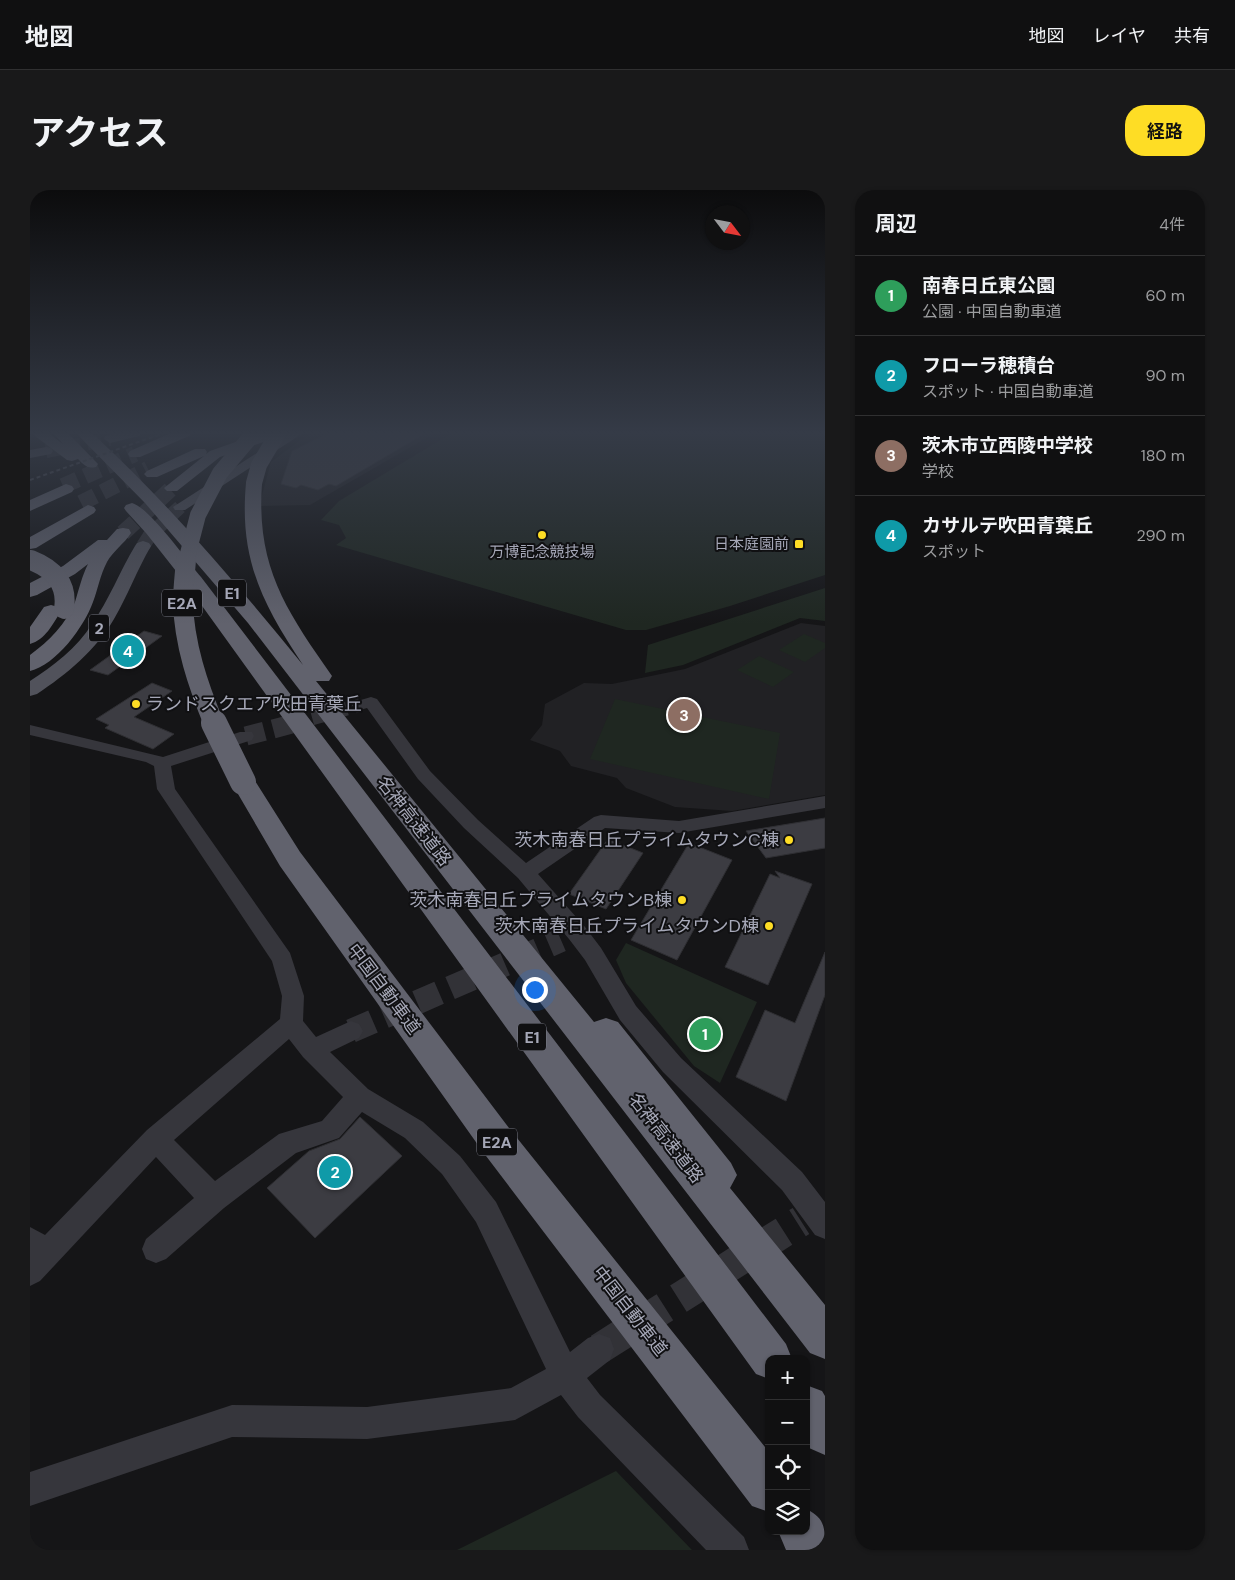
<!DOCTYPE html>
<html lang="ja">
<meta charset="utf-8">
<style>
:root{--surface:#101011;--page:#19191a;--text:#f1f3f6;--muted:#9c9d9f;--line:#303031;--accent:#fedd25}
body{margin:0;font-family:"DM Sans","Noto Sans JP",sans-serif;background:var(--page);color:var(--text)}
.controls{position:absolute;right:15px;bottom:15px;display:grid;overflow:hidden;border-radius:10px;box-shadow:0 1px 4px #0004}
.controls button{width:45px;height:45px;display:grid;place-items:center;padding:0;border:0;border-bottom:1px solid var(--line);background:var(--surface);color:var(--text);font:25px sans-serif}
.compass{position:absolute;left:675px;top:15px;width:45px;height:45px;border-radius:50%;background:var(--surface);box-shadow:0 1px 4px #0004;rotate:122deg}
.you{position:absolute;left:504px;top:799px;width:18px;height:18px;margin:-12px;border:4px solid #fff;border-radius:50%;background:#1a73e8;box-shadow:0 0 0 8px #1a73e833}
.badge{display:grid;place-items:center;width:32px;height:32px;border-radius:50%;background:var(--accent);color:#fff;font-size:16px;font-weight:700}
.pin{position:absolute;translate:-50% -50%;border:2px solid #fff;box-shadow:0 1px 5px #0006}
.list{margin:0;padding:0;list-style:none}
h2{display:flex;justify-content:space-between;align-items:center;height:65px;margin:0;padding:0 20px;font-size:21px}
h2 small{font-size:16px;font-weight:400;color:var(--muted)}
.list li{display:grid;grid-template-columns:32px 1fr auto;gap:15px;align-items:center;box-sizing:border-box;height:80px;padding:0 20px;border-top:1px solid var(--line)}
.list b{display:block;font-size:19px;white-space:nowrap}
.list p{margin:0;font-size:16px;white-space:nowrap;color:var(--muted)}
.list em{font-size:16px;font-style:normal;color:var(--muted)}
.icon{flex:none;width:28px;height:28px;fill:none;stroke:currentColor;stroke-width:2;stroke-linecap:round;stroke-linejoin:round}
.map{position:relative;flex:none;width:795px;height:1360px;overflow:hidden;border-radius:20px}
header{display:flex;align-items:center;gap:30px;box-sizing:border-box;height:70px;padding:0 25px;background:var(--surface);border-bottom:1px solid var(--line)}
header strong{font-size:24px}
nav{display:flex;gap:28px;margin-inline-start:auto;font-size:18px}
.intro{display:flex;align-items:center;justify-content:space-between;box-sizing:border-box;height:120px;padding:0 30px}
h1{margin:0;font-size:35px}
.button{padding:12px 22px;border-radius:20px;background:var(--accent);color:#111;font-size:18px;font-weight:700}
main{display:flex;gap:30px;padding:0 30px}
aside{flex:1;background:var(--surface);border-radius:20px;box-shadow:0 1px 4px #0004}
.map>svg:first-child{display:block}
.built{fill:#212124}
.green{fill:#1f2721}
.building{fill:#3c3c42;stroke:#2f2f33}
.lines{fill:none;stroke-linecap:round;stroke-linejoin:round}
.minor-tunnel-far3{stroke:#323237;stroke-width:14;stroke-dasharray:14 8;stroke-linecap:butt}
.minor-tunnel-far2{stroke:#323237;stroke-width:19;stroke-dasharray:19 9;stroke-linecap:butt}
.minor-tunnel-far1{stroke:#323237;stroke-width:24;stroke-dasharray:24 12;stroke-linecap:butt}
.minor-tunnel{stroke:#323237;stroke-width:31;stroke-dasharray:31 16;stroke-linecap:butt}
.major-tunnel{stroke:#323237;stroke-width:14;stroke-dasharray:14 7;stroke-linecap:butt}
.highway-tunnel{stroke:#323237;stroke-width:16;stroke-dasharray:16 8;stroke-linecap:butt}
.minor{fill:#36363c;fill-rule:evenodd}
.major{fill:#51525b;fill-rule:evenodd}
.highway{fill:#61626d;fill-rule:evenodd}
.rail{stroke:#4a4b53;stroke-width:2;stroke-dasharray:4 3;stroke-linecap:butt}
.highway-bridge-far2{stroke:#61626d;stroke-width:16}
.highway-bridge-far1{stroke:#61626d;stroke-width:20}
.highway-bridge{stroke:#61626d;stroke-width:26}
.poi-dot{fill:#fedd25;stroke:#101012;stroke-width:2}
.labels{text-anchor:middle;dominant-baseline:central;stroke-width:4;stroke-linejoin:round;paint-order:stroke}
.far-poi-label{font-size:15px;fill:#a6a8b8;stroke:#101012;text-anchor:end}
.shield{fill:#101012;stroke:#797a86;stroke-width:1}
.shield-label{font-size:16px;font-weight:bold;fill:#a6a8b8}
.poi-label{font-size:18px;fill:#a6a8b8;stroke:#101012;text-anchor:end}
.street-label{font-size:18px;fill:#a6a8b8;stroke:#101012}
</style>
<header>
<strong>地図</strong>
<nav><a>地図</a><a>レイヤ</a><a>共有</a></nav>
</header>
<div class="intro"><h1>アクセス</h1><a class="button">経路</a></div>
<main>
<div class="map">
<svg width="795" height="1360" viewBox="0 0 795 1360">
<rect width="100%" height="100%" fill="#151517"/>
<!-- built -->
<g class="built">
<polygon points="280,243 405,243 280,315 229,316 241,272"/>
<polygon points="771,433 795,436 795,605 702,621 645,617 596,598 587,588 541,576 530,561 500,550 512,535 515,514 554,493 582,494 655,479"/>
</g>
<!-- green -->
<g class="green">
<polygon points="422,243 795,243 795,385 700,416 616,440 596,440 306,355 316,348 309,335 291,330 309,311"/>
<polygon points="795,398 795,431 770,428 653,475 615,483 618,455"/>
<polygon points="774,444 795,453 795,458 775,472 749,460"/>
<polygon points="729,466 764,482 743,497 707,480"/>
<polygon points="585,509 750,543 739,609 560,569"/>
<polygon points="596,753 727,812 690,893 664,876 596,793 586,770"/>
<polygon points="586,1281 662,1360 427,1360"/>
</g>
<!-- building -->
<g class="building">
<polygon points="298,243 396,243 306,296 299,294 288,300 271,295 266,298 251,294 262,261"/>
<polygon points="114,441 132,446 78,485 60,480"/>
<polygon points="122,493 142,501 104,527 144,544 123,559 75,538 79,535 66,529"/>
<polygon points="795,628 795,658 736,668 716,641"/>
<polygon points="578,649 613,663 576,719 539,704"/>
<polygon points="659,653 702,670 647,770 601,750"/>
<polygon points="745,681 782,694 738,795 695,777 740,684 750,688"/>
<polygon points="795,762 795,805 756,911 706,887 735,820 765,833"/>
<polygon points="330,927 372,966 285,1048 237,998 279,961 310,949"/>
</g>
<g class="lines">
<!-- minor-tunnel-far3 -->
<polyline class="minor-tunnel-far3" points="261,534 330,515"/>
<!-- minor-tunnel-far2 -->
<polyline class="minor-tunnel-far2" points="216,546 266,533"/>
<!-- minor-tunnel-far1 -->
<polyline class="minor-tunnel-far1" points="321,841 531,750"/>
<!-- minor-tunnel -->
<polyline class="minor-tunnel" points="569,1159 771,1031"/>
<!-- major-tunnel -->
<g class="major-tunnel">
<polyline points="16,261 80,249"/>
<polyline points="113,356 120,345 150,317"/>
</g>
<!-- highway-tunnel -->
<g class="highway-tunnel">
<polyline points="33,296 105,264"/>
<polyline points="51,313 118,279"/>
<polyline points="93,343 142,298"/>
</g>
<!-- minor -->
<g class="minor">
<polygon points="341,507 347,509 400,581 448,630 496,673 564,627 571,625 649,631 795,606 795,618 649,643 575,638 508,684 555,737 571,758 606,816 651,868 772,982 795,1012 795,1049 785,1045 752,1000 633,882 590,830 555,770 539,749 488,688 434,638 388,589 337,518 330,520 324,518 322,515 324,512"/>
<path d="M 0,535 L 133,567 L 210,542 L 222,542 L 224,546 L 222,550 L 141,576 L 145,599 L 260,763 L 274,806 L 273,831 L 286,847 L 321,831 L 329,834 L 333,841 L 329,848 L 300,862 L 338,899 L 393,932 L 430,966 L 466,1012 L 540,1162 L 558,1148 L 569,1144 L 580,1148 L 584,1159 L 580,1170 L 557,1188 L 570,1205 L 714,1347 L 719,1360 L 676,1360 L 548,1227 L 531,1205 L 485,1230 L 337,1249 L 202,1247 L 0,1316 L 0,1282 L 202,1215 L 337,1217 L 481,1198 L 516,1179 L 446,1032 L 412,984 L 375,948 L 332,922 L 309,948 L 266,963 L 194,1018 L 136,1069 L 126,1073 L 116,1069 L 112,1059 L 116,1049 L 164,1008 L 126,967 L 10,1091 L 0,1096 L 0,1037 L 15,1045 L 117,940 L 250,829 L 252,806 L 242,771 L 127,599 L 124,576 L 116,572 L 0,545 ZM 259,849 L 273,867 L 313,907 L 292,931 L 249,944 L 185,991 L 144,950 Z"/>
</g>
<!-- major -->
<g class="major">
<polygon points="87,243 111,243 109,246 80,253 74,249 75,246"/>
<polygon points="258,243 273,243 155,320 145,320 143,317"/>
<polygon points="16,257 21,258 23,261 21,264 0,268 0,260"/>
<path d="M 113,351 L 119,353 L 121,356 C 107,380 98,405 84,429 C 65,461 37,484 7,504 L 0,506 L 0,491 C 23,476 47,458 62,434 C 79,410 90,381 105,356 L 107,353 Z"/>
</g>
<!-- highway -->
<g class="highway">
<path d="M 1,243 L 18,243 L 33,254 L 23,243 L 38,243 L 68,274 L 66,277 C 57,279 54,275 48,269 L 42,271 L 37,270 Z"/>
<path d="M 46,243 L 62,243 C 139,314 207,394 273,475 C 232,413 209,369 216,293 L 219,290 L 229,290 L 232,293 C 226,377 256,420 302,486 L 299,491 L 286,491 L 564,832 L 576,828 L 588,832 L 701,973 L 707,985 L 700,998 L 795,1115 L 795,1169 L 780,1163 L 218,433 L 115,313 Z"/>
<polygon points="141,243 161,243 159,246 110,267 100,267 98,264 100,261"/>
<polygon points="231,243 253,243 251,246 190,267 147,301 137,301 134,298 174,266 127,287 117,287 114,284 117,281 165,259 175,259 177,262 176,264 180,261"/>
<polygon points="36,294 42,296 44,299 42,302 0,321 0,310"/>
<path d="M 102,313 C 119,317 158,372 171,387 L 756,1154 L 762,1169 L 739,1169 L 739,1189 L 726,1184 L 157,395 L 116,343 L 96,321 L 94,318 L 96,315 Z"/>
<polygon points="58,315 64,317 66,320 64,323 6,358 0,359 0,347"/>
<path d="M 93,338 L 99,339 L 101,343 C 94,354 83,361 77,372 C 70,385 68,399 63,412 C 54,437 26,475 0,481 L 0,465 C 19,451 36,434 45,412 C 49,399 52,386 58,374 L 45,384 L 7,405 L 0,407 L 0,393 L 33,376 L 68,350 L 77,350 L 87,339 Z"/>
<path d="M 21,415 L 28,417 L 31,421 C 23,434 15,450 0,454 L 0,437 L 14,417 Z"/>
<polygon points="213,584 222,586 270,662 479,938 739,1262 739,1322 722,1316 453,962 250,676 201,592 204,586"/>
<polygon points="776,1195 792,1201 795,1206 795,1265 779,1258 776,1254"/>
<path d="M 776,1319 C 795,1328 795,1337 795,1360 L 756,1360 L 748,1341 L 776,1341 Z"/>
</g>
<!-- rail -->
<polyline class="rail" points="0,290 134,243"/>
<!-- highway-bridge-far2 -->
<g class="highway-bridge-far2">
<polyline points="224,293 229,275 248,243"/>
<polyline points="0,369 4,371"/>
<polyline points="156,371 168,325 190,283 224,243"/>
</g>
<!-- highway-bridge-far1 -->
<g class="highway-bridge-far1">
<path d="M 1,370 C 24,379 38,394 34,419"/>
<path d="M 156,370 C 155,383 153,398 153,412 C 154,454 168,495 184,534"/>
</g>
<!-- highway-bridge -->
<polyline class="highway-bridge" points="184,533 213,592"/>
</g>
<!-- sky -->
<linearGradient id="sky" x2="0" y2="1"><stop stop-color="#0c0c0d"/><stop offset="0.56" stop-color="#353b47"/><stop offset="1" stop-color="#353b47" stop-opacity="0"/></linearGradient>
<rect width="795" height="434" fill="url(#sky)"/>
<!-- markers -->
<g class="poi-dot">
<circle cx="512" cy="345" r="5"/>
<rect x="764" y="349" width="10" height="10" rx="2.5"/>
<circle cx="106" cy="514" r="5"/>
<circle cx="759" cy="650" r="5"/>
<circle cx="652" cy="710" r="5"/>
<circle cx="739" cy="736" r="5"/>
</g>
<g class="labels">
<!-- far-poi labels -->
<g class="far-poi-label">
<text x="759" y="354">日本庭園前</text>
<text x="512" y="362" text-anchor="middle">万博記念競技場</text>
</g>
<!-- shield labels -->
<g class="shield">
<rect x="188" y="389.5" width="28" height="27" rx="4"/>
<rect x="132" y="399.5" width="40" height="27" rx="4"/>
<rect x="59" y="424.5" width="20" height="27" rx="4"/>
<rect x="488" y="833.5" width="28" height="27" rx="4"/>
<rect x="447" y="938.5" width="40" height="27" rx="4"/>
</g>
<g class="shield-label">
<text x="202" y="403">E1</text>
<text x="152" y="413">E2A</text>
<text x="69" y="438">2</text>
<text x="502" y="847">E1</text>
<text x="467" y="952">E2A</text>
</g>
<!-- poi labels -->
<g class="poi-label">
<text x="116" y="514" text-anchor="start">ランドスクエア吹田青葉丘</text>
<text x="749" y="650">茨木南春日丘プライムタウンC棟</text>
<text x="642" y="710">茨木南春日丘プライムタウンB棟</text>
<text x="729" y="736">茨木南春日丘プライムタウンD棟</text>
</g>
<!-- street labels -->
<g class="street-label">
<text transform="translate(384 631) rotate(52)">名神高速道路</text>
<text transform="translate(354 799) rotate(53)">中国自動車道</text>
<text transform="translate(636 948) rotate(52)">名神高速道路</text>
<text transform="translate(600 1121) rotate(52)">中国自動車道</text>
</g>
</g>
</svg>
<div class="controls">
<button>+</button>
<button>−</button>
<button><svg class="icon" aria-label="locate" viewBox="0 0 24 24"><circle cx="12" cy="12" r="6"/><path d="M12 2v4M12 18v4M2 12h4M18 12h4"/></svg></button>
<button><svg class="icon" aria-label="layers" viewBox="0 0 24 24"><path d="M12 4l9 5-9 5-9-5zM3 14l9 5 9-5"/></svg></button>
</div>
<svg class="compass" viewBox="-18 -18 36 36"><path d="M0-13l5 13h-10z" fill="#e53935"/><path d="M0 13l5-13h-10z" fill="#9c9d9f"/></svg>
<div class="you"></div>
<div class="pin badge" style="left:675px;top:844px;background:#2e9e5b">1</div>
<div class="pin badge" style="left:305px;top:982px;background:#0f9aa8">2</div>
<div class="pin badge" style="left:654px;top:525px;background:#8d6e63">3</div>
<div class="pin badge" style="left:98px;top:461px;background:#0f9aa8">4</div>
</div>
<aside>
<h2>周辺<small>4件</small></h2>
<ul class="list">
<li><span class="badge" style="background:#2e9e5b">1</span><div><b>南春日丘東公園</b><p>公園 · 中国自動車道</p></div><em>60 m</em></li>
<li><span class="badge" style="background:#0f9aa8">2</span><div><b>フローラ穂積台</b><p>スポット · 中国自動車道</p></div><em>90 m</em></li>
<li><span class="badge" style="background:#8d6e63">3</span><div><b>茨木市立西陵中学校</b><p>学校</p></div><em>180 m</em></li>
<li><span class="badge" style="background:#0f9aa8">4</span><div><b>カサルテ吹田青葉丘</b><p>スポット</p></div><em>290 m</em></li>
</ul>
</aside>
</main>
